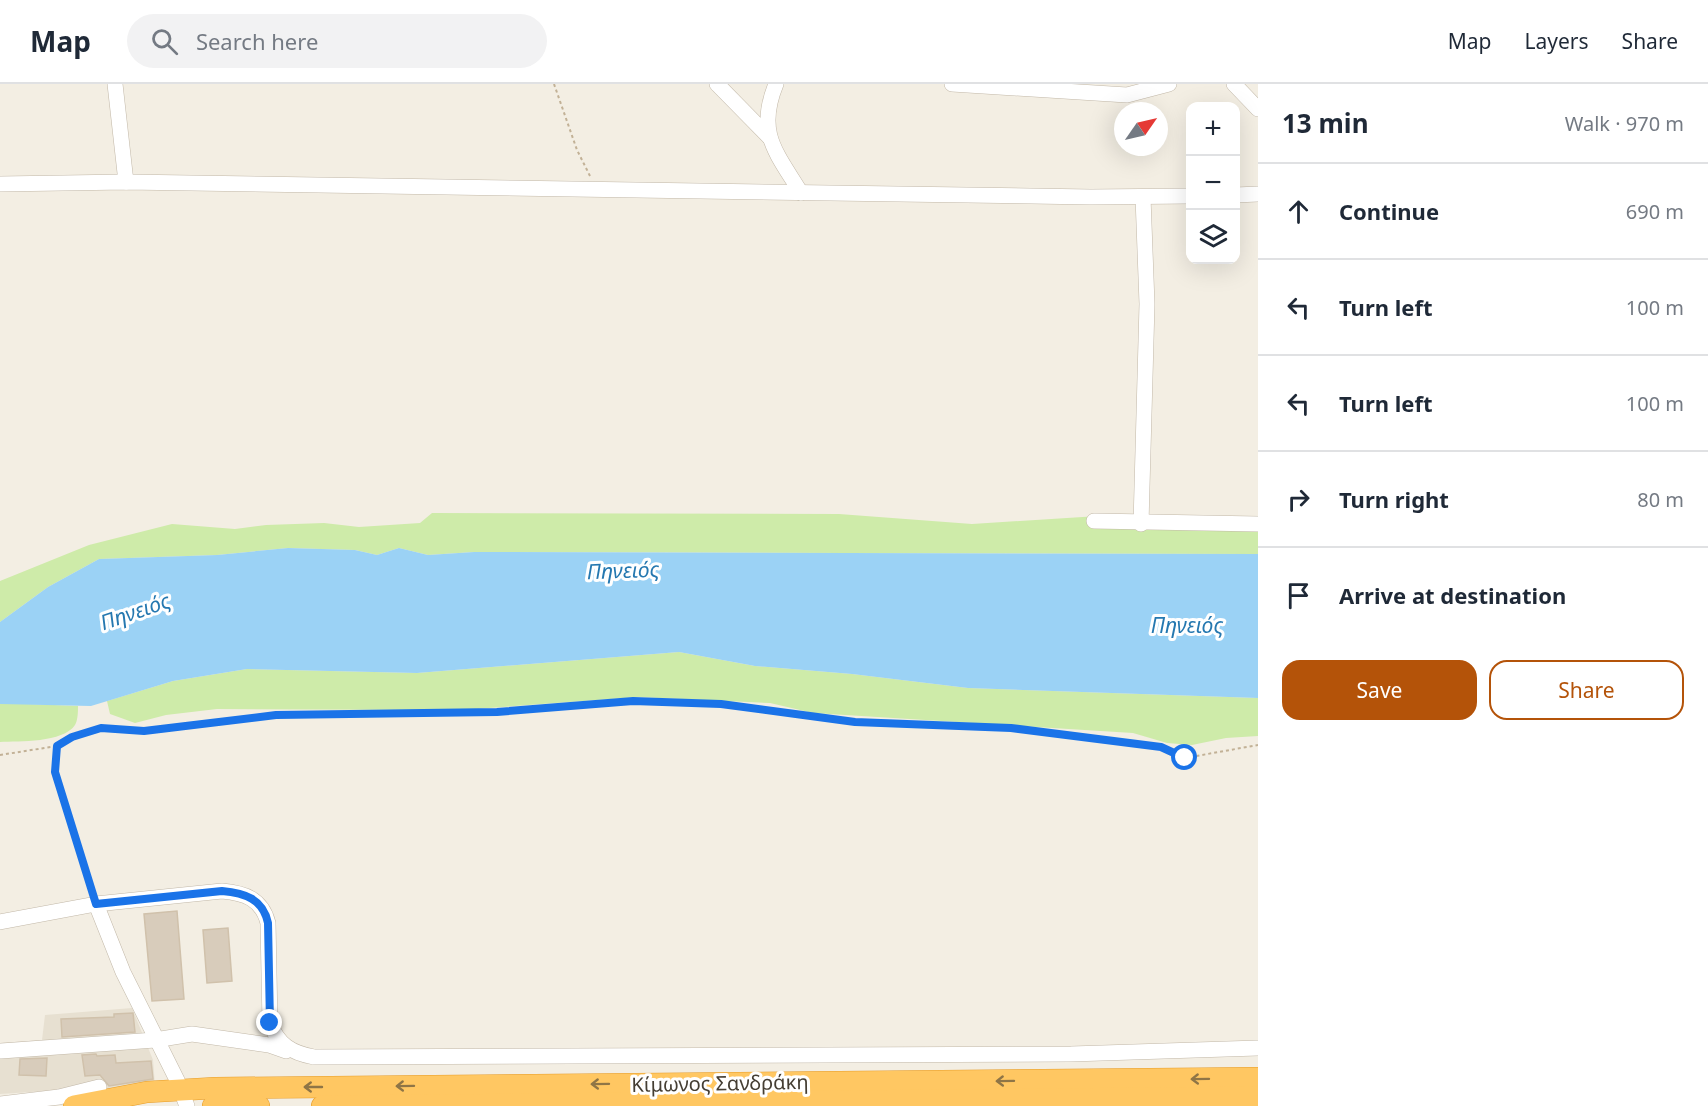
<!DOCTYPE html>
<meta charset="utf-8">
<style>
:root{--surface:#fff;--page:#f2f2f3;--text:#1f2937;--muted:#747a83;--line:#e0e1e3;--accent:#b45309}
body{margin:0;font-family:"Noto Sans",sans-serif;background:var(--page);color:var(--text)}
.controls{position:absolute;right:18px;top:18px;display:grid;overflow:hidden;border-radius:12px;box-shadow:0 6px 24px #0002}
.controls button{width:54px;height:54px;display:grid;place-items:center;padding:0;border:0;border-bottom:2px solid var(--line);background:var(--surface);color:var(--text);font:30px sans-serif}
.compass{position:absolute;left:1114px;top:18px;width:54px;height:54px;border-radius:50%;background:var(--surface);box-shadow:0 6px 24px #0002;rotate:56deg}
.stop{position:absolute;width:18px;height:18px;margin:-14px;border:4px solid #1a73e8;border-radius:50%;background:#fff}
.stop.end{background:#1a73e8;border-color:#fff;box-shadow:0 2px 6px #0008}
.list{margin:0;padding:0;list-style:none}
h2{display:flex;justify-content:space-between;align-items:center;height:78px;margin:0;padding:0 24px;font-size:26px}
h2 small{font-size:20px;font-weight:400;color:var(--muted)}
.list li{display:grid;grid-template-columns:39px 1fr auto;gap:18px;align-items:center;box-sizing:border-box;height:96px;padding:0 24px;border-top:2px solid var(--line)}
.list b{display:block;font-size:22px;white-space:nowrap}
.list em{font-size:20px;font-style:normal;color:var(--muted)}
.actions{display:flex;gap:12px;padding:18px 24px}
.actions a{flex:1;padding:14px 0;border:2px solid var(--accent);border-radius:18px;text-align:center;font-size:21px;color:var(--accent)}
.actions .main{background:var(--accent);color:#fff}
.icon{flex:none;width:33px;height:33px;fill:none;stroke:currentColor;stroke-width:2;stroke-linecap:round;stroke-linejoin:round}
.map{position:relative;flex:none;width:1258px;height:1022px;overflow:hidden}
header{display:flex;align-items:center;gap:36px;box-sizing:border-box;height:84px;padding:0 30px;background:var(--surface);border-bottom:2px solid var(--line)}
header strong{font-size:28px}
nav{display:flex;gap:33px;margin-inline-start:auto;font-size:21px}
.search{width:420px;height:54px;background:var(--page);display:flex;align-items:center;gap:15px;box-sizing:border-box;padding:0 21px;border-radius:33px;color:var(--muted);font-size:22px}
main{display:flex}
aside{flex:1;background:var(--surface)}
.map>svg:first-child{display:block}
.residential{fill:#e7e0d1}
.green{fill:#ceeba9}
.water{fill:#9bd2f5}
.building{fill:#d8ccbb;stroke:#d0c1ab;stroke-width:1.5}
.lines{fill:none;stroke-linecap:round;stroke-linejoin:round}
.minor-casing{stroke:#c2b8a8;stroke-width:16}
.highway-casing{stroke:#e79d29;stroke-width:22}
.path{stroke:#c2b196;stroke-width:2;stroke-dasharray:3 3;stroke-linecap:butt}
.minor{stroke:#fff;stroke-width:15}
.highway{stroke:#ffc762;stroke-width:21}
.oneway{stroke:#8f7546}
.route{stroke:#1a73e8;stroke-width:8}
.labels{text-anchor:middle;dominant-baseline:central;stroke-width:6;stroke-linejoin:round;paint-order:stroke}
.street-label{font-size:20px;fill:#453e33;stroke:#fff}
.water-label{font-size:21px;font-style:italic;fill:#2578b0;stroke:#fff}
</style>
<header>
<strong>Map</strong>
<div class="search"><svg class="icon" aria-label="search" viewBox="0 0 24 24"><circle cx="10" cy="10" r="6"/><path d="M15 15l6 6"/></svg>Search here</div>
<nav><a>Map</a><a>Layers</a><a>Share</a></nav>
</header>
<main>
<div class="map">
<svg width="1258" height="1022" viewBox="0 0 1258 1022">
<rect width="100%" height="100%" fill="#f3eee3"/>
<!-- residential -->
<polygon class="residential" points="132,924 153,976 155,1001 98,1010 46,1007 0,1010 0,959 42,956 45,931"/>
<!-- green -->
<g class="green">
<polygon points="432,429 839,430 972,440 1114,431 1258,434 1258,470 474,468 428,471 399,464 377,471 355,466 288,464 217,471 99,475 48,503 0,538 0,497 89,461 172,440 235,445 266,441 324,439 359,443 420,439"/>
<polygon points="679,568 755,582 852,590 968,604 1258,614 1258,652 1226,654 1192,661 1167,659 1133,649 813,629 770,619 638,613 461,626 217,625 166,631 135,639 110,630 107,617 173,597 247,585 417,589"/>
<path d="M 5,619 L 78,622 C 78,627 78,636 75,641 C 63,659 19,657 0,658 L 0,620 Z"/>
</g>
<!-- water -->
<polygon class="water" points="288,464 355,466 377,471 399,464 428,471 474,468 1258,470 1258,614 968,604 852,590 755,582 679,568 417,589 247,585 173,597 91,622 0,620 0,538 48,503 99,475 217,471"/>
<!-- building -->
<g class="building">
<polygon points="177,827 184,915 152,917 144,830"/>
<polygon points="228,844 232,897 207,899 203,846"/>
<polygon points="133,929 135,948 62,953 61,935 114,933 114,930"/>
<polygon points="96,970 97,972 115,971 116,979 151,977 153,995 109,1002 100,991 85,992 82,971"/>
<polygon points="47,974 46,992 19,991 20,975"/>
</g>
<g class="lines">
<!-- minor casing -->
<g class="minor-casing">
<g id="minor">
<polyline points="115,0 126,98"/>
<polyline points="717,0 770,54"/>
<path d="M 776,0 C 756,49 776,68 801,109"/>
<polyline points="952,0 1127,11 1169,0"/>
<polyline points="1234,0 1258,25"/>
<polyline points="0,100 126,98 1091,113 1190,112"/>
<polyline points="1236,111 1258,110"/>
<polyline points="1094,437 1258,440"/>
<polyline points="1141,440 1147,220 1143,113"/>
<polyline points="96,820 123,888 177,996 187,1022"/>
<path d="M 0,838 L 96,820 L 222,807 C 245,809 262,815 268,839 L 270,939 C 278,961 292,969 314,973 L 1071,970 L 1258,964"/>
<polyline points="1,967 155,956 192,950 269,961 286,967"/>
<polyline points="0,1020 59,1013 99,1003"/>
</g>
</g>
<!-- highway casing -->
<g class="highway-casing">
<g id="highway">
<polyline points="74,1022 147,1008 215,1004 1258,994"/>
<polyline points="213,1022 259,1022"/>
<polyline points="322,1022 1258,1013"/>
</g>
</g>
<!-- path -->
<g class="path">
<polyline points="554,0 577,66 590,92"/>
<polyline points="0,671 57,662"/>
<polyline points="93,808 55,688 57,662 72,653 101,644 145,647 276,631 497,629 633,617 721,620 855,638 1011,644 1161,663 1185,674 1258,661"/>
</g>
<!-- minor -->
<use href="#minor" class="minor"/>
<!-- highway -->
<use href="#highway" class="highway"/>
</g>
<!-- one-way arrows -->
<defs><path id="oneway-shaft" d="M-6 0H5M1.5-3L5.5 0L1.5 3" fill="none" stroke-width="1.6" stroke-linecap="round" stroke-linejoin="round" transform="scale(1.5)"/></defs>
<g class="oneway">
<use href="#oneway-shaft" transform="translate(1200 995) rotate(179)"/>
<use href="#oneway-shaft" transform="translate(1005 997) rotate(179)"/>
<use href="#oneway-shaft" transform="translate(600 1000) rotate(179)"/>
<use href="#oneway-shaft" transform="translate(405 1002) rotate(179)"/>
<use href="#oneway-shaft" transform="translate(313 1003) rotate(180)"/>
</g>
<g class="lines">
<!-- route -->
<path class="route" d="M 270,939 L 268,839 C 263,815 245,809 222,807 L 96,820 L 55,688 L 57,662 L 72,653 L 101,644 L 144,647 L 276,631 L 497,628 L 633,617 L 721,620 L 855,638 L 1011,644 L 1161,663 L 1185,674"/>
</g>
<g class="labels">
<!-- street labels -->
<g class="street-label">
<text transform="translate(720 999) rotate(-1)">Κίμωνος Σανδράκη</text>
</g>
<!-- water labels -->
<g class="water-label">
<text transform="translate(623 486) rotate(-2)">Πηνειός</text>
<text transform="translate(135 527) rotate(-19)">Πηνειός</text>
<text x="1187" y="541">Πηνειός</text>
</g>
</g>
</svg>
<div class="controls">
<button>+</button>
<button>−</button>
<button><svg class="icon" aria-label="layers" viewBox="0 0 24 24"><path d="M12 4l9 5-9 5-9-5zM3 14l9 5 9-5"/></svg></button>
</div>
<svg class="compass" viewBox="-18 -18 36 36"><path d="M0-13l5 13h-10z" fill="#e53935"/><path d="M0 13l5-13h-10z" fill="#747a83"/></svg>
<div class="stop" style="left:1185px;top:674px"></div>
<div class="stop end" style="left:270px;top:939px"></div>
</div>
<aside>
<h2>13 min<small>Walk · 970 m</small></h2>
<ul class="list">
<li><svg class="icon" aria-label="ahead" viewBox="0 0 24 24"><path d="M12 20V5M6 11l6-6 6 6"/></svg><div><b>Continue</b></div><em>690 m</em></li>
<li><svg class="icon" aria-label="left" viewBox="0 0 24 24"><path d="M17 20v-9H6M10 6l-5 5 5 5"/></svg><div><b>Turn left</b></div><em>100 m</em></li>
<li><svg class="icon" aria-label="left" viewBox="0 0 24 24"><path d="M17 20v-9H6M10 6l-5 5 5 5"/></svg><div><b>Turn left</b></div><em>100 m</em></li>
<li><svg class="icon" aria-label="right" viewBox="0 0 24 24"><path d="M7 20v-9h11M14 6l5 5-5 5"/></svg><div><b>Turn right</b></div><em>80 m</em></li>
<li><svg class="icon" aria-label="arrive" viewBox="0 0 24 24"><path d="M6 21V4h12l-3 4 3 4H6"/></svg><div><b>Arrive at destination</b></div></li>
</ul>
<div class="actions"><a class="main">Save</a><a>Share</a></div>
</aside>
</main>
